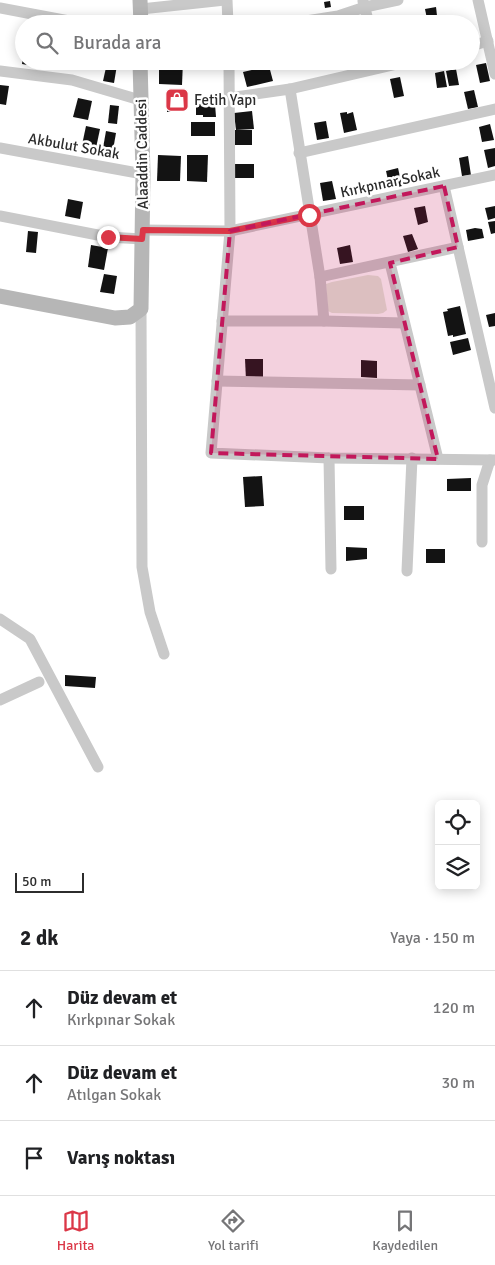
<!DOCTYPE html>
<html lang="tr">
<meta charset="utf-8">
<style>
:root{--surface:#fff;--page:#f2f2f2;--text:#202124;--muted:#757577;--line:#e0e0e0;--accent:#db3747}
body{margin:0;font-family:Signika,sans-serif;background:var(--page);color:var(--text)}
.controls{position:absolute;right:15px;bottom:15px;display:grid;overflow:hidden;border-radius:8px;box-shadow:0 2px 12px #0003}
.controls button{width:45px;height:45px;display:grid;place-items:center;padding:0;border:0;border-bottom:1px solid var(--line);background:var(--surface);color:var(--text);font:25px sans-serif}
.scale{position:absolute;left:15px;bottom:12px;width:69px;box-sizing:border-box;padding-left:5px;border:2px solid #2c2c2c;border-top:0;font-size:14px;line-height:18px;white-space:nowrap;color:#2c2c2c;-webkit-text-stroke:4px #fff;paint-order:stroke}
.stop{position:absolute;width:15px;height:15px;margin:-11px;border:4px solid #db3747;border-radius:50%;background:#fff}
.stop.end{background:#db3747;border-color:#fff;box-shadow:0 1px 5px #0008}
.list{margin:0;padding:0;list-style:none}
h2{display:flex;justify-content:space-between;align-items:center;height:65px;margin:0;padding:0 20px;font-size:21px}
h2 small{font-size:16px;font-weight:400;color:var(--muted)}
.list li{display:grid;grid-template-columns:32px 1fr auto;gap:15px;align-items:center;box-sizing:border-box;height:75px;padding:0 20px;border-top:1px solid var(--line)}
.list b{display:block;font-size:19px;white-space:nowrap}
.list p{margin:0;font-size:16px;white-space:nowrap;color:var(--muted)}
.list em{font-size:16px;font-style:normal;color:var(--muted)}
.icon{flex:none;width:28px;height:28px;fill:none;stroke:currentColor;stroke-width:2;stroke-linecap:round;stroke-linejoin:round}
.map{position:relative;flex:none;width:495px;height:905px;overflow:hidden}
.search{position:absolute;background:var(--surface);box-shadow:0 2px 12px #0003;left:15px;right:15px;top:15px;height:55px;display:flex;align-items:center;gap:12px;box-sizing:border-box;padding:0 18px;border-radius:28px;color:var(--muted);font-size:19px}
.sheet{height:290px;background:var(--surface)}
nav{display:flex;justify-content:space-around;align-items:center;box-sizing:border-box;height:70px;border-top:1px solid var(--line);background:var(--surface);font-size:14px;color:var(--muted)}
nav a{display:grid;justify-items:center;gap:2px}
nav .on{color:var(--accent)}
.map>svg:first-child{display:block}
.green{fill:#e3e9da}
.building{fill:#131313}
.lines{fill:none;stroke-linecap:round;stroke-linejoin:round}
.street{stroke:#c9c9c9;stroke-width:11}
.secondary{stroke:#b6b6b6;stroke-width:15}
.route{stroke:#db3747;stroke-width:6}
.marked{fill:#c2185b;fill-opacity:0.2;stroke:#c2185b;stroke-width:4;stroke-dasharray:10 6;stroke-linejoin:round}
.labels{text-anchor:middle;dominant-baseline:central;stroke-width:5;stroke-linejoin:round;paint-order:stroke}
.poi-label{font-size:15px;fill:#2c2c2c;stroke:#fff;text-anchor:start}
.street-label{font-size:15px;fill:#2c2c2c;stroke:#fff}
</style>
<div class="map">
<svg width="495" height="905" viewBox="0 0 495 905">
<rect width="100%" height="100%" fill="#fff"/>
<!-- green -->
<polygon class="green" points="368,275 378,276 381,279 387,310 383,313 378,314 332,313 328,311 326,284 332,282"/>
<!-- building -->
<g class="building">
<polygon points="330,1 331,7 325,8 324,2"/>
<polygon points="436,7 438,24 428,24 425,9"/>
<polygon points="23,57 24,61 34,61 33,66 22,64"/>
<polygon points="159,61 183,61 182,85 159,84"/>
<polygon points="199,61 219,61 218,68 199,67"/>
<polygon points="107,63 117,65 114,83 103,81"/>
<polygon points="486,63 490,81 480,83 476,65"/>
<polygon points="269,66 273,81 247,87 243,72"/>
<polygon points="456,69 459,85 449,86 446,71"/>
<polygon points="444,71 447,87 437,88 435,73"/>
<polygon points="400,77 404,96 394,98 390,79"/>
<polygon points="0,85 9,86 6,105 0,104"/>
<polygon points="474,90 478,107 468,109 464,92"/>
<polygon points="78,98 92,101 88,120 73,117"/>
<polygon points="167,100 186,100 185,111 167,112"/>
<polygon points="196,104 215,104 216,117 203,117 203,115 196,115"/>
<polygon points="110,105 119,106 117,124 108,123"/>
<polygon points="252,111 254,129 236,130 234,113"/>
<polygon points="347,112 347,114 353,112 357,130 344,133 340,113"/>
<polygon points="326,121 329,138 317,140 314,123"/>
<rect x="191" y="122" width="24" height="14"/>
<polygon points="490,124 494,140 482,142 479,127"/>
<polygon points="86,126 100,129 96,148 82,145"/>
<rect x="235" y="130" width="17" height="15"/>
<polygon points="106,131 116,133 113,150 103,148"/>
<polygon points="495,148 495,166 488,168 484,150"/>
<polygon points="158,155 181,156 180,181 157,181"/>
<polygon points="187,155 208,155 207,182 187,181"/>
<polygon points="468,156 471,175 462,176 459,158"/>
<rect x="234" y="164" width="20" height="14"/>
<polygon points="398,168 402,186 390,189 386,171"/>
<polygon points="332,181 336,199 323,201 320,183"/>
<polygon points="68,199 83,202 80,219 65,216"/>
<polygon points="425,206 428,222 418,225 414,208"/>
<polygon points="495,206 495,218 488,220 485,208"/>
<polygon points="495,221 495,233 491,234 488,222"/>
<polygon points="475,228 482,229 484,238 468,241 466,230"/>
<polygon points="28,231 38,232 36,253 26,252"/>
<polygon points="412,234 418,249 408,252 403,236"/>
<polygon points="91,245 108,248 104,270 88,267"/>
<polygon points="350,245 353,262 340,264 337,248"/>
<polygon points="104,274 117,276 114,294 100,292"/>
<polygon points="460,306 466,334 453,337 453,335 448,336 443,312 448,311 447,309"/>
<polygon points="495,313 495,326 489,327 486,315"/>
<polygon points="468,338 471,350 453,355 450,342"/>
<polygon points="245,359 263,359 263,380 246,380"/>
<polygon points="361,360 377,361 377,378 361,377"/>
<polygon points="262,476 264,506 245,507 243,477"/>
<polygon points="471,478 471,491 447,491 447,479"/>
<rect x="344" y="506" width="20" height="14"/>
<polygon points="346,547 367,548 367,559 346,561"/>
<rect x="426" y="549" width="19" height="14"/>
<polygon points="65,675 96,677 95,688 65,686"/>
</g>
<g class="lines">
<!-- street -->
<g class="street">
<polyline points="227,0 228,24"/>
<polyline points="478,0 495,74"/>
<polyline points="363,1 369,24"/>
<polyline points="0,8 85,24"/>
<polyline points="141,9 225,0"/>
<polyline points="287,24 338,16 365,7 398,0"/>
<polyline points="471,46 488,41"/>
<polyline points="229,61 230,231 211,453 329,458 495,460"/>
<polyline points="0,71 72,80 140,100"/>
<polyline points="290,89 320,277 324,321"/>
<polyline points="229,98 290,89 410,61"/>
<polyline points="0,148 143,174"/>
<polyline points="299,153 495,109"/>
<polyline points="444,186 495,408"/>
<polyline points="0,216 108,237 142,239"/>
<polyline points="143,230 230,231 495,175"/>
<polyline points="390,263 438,459"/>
<polyline points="320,277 458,247"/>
<polyline points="141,309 142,567 150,612 164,654"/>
<polyline points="222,321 324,321 404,323"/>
<polyline points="217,381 420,385"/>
<polyline points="329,458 331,569"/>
<polyline points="482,542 482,485 490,460"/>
<polyline points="407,571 412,458"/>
<polyline points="0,619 30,639 98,767"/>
<polyline points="0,700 39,682"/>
</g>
<!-- secondary -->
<g class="secondary">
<polyline points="140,0 141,24"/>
<polyline points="0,296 115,318 130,317 141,309 143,174 140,61"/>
</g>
</g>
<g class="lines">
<!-- route -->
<polyline class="route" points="108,237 142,239 143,230 230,231 309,215"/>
</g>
<!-- marked area -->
<path class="marked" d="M 444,186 L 458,247 L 390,263 L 438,459 L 211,453 L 230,231 Z"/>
<!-- icons -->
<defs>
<g id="shop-square" transform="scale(1.25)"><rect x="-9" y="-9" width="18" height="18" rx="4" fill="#db3747" stroke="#fff"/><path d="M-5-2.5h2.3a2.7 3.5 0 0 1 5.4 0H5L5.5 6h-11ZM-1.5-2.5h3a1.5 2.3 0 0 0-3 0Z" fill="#fff"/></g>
</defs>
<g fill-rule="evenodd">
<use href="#shop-square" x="177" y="100"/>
</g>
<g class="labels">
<!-- poi labels -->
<g class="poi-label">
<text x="194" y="100">Fetih Yapı</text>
</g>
<!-- street labels -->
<g class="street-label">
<text transform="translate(74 146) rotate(10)">Akbulut Sokak</text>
<text transform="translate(142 154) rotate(-91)">Alaaddin Caddesi</text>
<text transform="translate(390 182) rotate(-12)">Kırkpınar Sokak</text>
</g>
</g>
</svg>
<div class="controls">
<button><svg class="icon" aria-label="locate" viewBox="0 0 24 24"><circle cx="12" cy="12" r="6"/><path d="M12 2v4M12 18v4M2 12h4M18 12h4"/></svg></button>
<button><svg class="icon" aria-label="layers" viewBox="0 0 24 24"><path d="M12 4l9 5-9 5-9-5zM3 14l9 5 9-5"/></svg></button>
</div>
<div class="scale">50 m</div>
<div class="stop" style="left:309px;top:215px"></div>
<div class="stop end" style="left:108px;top:237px"></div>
<div class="search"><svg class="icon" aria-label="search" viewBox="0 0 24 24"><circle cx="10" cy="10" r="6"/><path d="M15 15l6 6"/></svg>Burada ara</div>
</div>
<section class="sheet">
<h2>2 dk<small>Yaya · 150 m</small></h2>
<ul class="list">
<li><svg class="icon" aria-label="ahead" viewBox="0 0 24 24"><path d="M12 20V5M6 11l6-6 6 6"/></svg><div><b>Düz devam et</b><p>Kırkpınar Sokak</p></div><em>120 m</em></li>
<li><svg class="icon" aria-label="ahead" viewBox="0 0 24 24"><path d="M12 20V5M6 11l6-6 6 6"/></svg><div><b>Düz devam et</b><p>Atılgan Sokak</p></div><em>30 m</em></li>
<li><svg class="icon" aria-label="arrive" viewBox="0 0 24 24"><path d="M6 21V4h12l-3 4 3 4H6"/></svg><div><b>Varış noktası</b></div></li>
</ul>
</section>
<nav>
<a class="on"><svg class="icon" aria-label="map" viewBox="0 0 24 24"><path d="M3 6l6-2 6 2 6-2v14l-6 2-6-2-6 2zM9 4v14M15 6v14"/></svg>Harita</a>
<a><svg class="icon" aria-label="directions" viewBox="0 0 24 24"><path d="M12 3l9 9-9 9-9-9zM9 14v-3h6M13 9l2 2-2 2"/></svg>Yol tarifi</a>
<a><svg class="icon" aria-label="saved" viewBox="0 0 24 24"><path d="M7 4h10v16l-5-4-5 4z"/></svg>Kaydedilen</a>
</nav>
